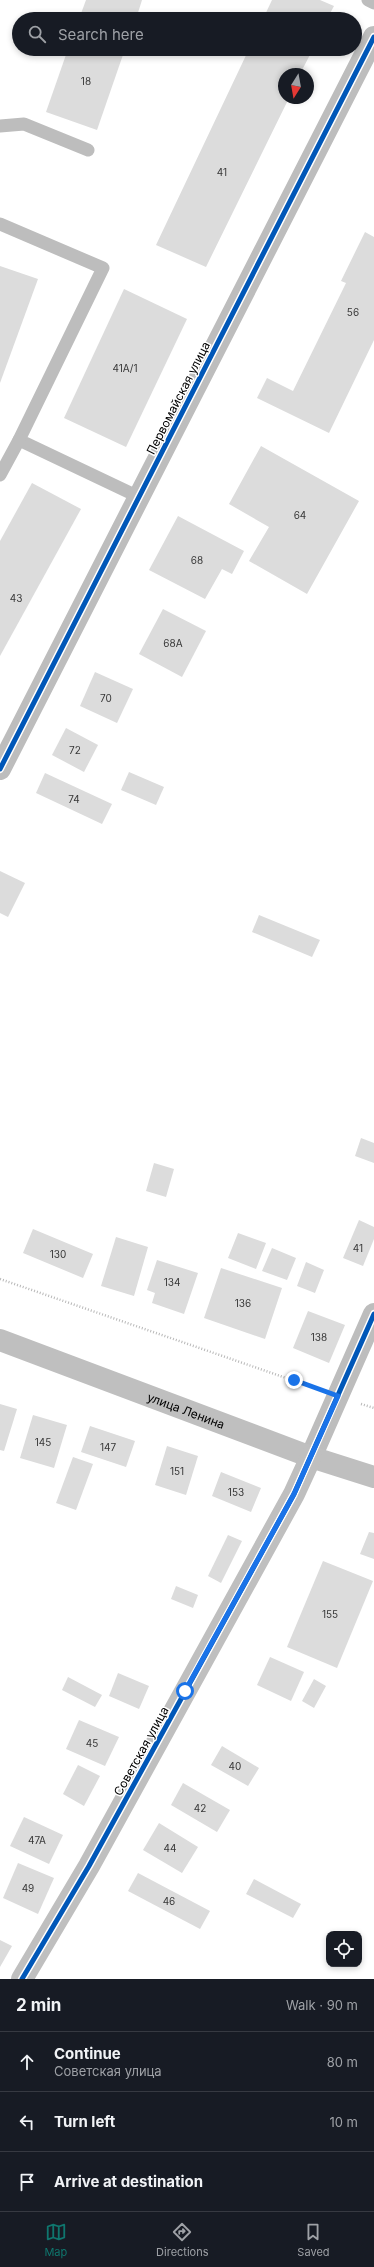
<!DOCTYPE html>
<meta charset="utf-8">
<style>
:root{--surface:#171b24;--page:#20242c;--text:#f1f3f6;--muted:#9ea1a6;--line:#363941;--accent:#0f766e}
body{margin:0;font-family:Inter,sans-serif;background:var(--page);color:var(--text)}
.controls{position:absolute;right:12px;bottom:12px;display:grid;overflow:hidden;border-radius:8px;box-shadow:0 2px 6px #0003}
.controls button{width:36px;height:36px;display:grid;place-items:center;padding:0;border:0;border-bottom:1px solid var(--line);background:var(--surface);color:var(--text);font:20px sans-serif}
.compass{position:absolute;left:278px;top:68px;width:36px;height:36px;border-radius:50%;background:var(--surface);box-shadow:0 2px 6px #0003;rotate:191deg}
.stop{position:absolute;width:12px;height:12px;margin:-9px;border:3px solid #1a73e8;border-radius:50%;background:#fff}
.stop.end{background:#1a73e8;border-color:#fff;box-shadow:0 1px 4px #0008}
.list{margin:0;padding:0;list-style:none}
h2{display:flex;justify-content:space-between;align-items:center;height:52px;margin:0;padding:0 16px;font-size:17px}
h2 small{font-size:13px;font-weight:400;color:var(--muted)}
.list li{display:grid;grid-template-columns:26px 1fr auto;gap:12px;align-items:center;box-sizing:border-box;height:60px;padding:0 16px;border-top:1px solid var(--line)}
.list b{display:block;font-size:15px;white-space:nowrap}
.list p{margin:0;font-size:13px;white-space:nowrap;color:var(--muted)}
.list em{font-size:13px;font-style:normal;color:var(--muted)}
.icon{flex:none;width:22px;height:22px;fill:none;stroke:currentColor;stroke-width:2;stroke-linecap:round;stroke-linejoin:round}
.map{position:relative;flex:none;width:374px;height:1979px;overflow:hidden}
.search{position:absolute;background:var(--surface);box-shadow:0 2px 6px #0003;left:12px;right:12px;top:12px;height:44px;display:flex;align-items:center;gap:10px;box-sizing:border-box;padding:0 14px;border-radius:22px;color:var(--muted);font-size:15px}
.sheet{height:232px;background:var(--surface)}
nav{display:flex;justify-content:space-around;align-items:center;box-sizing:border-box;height:56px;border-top:1px solid var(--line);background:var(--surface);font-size:11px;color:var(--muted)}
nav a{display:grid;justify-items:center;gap:2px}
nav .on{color:var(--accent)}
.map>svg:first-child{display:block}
.building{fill:#dcdcdc}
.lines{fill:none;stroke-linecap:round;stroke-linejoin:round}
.path{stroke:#b8b8b8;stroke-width:2.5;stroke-dasharray:1 2;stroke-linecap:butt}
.lane{stroke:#bdbdbd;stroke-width:13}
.street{stroke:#bdbdbd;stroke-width:22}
.secondary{stroke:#bfbfbf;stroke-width:22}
.cycleway-casing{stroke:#fff;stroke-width:8}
.cycleway{stroke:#0057b8;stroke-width:5}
.route{stroke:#1a73e8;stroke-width:5}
.labels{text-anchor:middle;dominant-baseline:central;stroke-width:3;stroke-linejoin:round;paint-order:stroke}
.number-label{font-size:10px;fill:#373737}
.street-label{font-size:12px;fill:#000;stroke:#fff}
</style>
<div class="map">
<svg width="374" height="1979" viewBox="0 0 374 1979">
<rect width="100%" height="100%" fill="#fff"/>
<!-- building -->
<g class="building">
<polygon points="86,0 142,0 136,19 79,19"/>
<polygon points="272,0 320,0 334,6 327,19 263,19"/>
<polygon points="68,49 125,49 97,130 46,112"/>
<polygon points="249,49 313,49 300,74 284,74 284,98 289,98 206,267 156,245"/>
<polygon points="365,232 374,237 374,340 329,433 257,398 267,378 293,391 346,283 341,281"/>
<polygon points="0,266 38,279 0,383"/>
<polygon points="124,289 187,319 126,447 64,418"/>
<polygon points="261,446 359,501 307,594 249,561 269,527 229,504"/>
<polygon points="32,483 81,509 0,656 0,541"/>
<polygon points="178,516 244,551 232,574 222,569 205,599 149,570"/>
<polygon points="163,609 206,631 182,677 139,654"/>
<polygon points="95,672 133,689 117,723 80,706"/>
<polygon points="66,728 98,745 84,772 52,755"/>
<polygon points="129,772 164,787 156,805 121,790"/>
<polygon points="45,773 112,804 102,824 36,793"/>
<polygon points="0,871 25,883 8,917 0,913"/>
<polygon points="259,915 320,940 312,957 252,932"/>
<polygon points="361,1138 374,1143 374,1163 355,1156"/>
<polygon points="154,1163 174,1169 166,1197 146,1191"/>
<polygon points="359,1220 374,1227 374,1239 363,1266 343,1258"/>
<polygon points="33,1229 93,1254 83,1278 23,1253"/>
<polygon points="238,1233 266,1243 256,1269 228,1258"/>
<polygon points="116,1237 148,1247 134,1296 101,1286"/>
<polygon points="272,1248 296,1258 287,1280 262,1271"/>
<polygon points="157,1260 198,1273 184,1314 152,1303 155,1293 147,1290"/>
<polygon points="306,1262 324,1270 315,1293 297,1286"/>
<polygon points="221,1268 282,1288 265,1339 204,1318"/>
<polygon points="308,1311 345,1325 329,1363 293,1348"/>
<polygon points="0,1404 17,1409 4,1451 0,1450"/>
<polygon points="33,1415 67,1425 54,1468 20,1458"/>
<polygon points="90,1426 135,1441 126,1467 81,1452"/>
<polygon points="167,1446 198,1456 186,1495 155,1485"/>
<polygon points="73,1457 93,1464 76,1510 56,1503"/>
<polygon points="221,1472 261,1488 251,1512 212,1496"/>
<polygon points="369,1532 374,1533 374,1559 360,1554"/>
<polygon points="228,1535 242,1541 221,1583 208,1576"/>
<polygon points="323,1561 373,1581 337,1668 287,1647"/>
<polygon points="176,1586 198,1595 193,1608 171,1599"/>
<polygon points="270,1657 304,1672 291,1701 257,1685"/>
<polygon points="118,1673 149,1686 139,1709 109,1696"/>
<polygon points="68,1677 102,1695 95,1707 62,1690"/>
<polygon points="314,1679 326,1686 314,1708 302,1701"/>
<polygon points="79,1720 119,1737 105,1766 66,1749"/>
<polygon points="222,1746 259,1768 248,1786 211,1765"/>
<polygon points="78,1765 100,1776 84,1806 63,1794"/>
<polygon points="183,1783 230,1810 217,1832 171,1805"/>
<polygon points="24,1817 63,1835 49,1864 10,1846"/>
<polygon points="159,1823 198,1847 182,1873 143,1850"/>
<polygon points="18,1863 54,1878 38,1914 3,1898"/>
<polygon points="138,1873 210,1911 200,1929 128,1891"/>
<polygon points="254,1879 301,1904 293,1918 246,1894"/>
<polygon points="0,1940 12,1946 0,1967"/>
</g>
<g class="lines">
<!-- path -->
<g class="path">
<polyline points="0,1279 315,1388"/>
<polyline points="361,1404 374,1408"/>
</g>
<!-- lane -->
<g class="lane">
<polyline points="368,0 374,3"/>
<polyline points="0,126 24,124 88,150"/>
<polyline points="0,224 103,268 19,440 139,497"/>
<polyline points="0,475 19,440"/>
</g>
<!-- street -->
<g class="street">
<polyline points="0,769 374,37"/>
<polyline points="311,1457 374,1314"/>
</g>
<!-- secondary -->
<g class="secondary">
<path id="s1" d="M 0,1340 L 311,1457 L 374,1477"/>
<polyline points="22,1979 89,1866 294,1494 311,1457"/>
</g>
<!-- cycleway casing -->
<g class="cycleway-casing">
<g id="cycleway">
<polyline points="0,769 374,37"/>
<polyline points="22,1979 89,1866 294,1494 374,1314"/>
</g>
</g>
<!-- cycleway -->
<use href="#cycleway" class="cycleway"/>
</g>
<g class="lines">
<!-- route -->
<polyline class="route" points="185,1691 294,1494 338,1396 294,1380"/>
</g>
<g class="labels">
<!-- number labels -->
<g class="number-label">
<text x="86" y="81">18</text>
<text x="222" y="172">41</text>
<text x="353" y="312">56</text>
<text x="125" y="368">41А/1</text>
<text x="300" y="515">64</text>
<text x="197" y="560">68</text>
<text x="16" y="598">43</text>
<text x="173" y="643">68А</text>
<text x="106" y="698">70</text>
<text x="75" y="750">72</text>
<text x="74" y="799">74</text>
<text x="358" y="1248">41</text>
<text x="58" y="1254">130</text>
<text x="172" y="1282">134</text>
<text x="243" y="1303">136</text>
<text x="319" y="1337">138</text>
<text x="43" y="1442">145</text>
<text x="108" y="1447">147</text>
<text x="177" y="1471">151</text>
<text x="236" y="1492">153</text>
<text x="330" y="1614">155</text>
<text x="92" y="1743">45</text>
<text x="235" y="1766">40</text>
<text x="200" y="1808">42</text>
<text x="37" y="1840">47А</text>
<text x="170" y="1848">44</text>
<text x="28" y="1888">49</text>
<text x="169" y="1901">46</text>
</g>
<!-- street labels -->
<g class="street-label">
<text transform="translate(178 398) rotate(-63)">Первомайская улица</text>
<text stroke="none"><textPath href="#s1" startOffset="199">улица Ленина</textPath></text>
<text transform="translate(141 1751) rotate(-61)">Советская улица</text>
</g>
</g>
</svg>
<div class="controls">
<button><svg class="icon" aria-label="locate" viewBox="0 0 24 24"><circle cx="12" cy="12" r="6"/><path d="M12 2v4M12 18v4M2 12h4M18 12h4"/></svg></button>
</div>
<svg class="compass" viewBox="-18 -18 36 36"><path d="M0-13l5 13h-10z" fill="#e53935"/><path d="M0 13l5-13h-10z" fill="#9ea1a6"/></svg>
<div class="stop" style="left:185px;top:1691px"></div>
<div class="stop end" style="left:294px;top:1380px"></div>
<div class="search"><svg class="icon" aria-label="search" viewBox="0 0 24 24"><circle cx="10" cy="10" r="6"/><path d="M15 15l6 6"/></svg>Search here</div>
</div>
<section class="sheet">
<h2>2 min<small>Walk · 90 m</small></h2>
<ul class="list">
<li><svg class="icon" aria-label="ahead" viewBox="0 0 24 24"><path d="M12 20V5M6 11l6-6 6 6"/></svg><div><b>Continue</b><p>Советская улица</p></div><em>80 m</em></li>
<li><svg class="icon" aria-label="left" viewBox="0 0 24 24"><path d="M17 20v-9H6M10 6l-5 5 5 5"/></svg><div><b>Turn left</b></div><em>10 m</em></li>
<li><svg class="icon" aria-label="arrive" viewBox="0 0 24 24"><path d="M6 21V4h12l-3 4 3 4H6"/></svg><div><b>Arrive at destination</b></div></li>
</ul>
</section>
<nav>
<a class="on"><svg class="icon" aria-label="map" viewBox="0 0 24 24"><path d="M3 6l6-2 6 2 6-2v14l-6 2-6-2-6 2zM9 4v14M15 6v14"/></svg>Map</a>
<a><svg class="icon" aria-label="directions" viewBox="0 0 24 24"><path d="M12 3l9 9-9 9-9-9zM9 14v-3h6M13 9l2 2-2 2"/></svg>Directions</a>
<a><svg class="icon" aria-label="saved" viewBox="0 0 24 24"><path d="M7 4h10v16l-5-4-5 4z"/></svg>Saved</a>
</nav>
